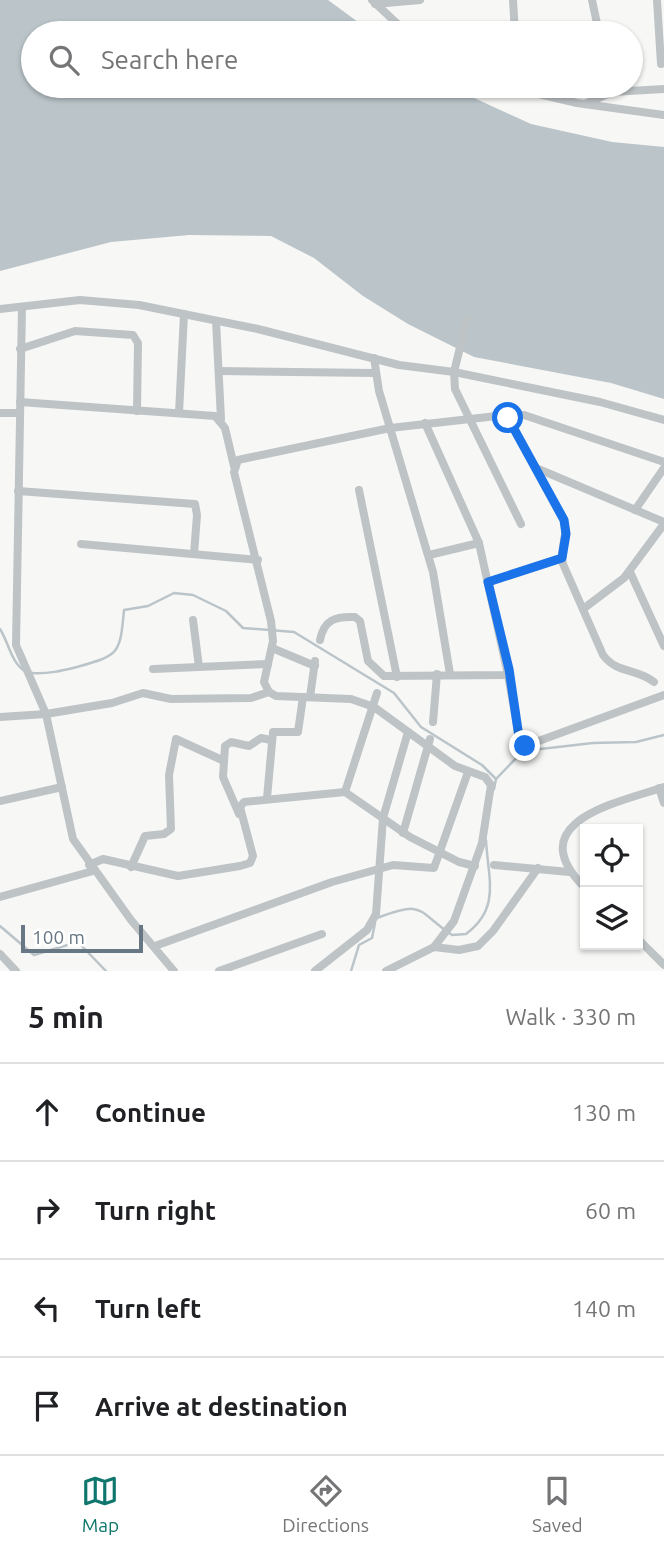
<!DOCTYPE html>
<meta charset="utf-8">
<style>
:root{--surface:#fff;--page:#f2f2f2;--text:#202124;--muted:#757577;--line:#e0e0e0;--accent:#0f766e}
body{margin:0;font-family:Ubuntu,sans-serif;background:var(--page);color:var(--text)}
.controls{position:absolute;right:21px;bottom:21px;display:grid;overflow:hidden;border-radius:0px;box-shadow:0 2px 5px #0004}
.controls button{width:63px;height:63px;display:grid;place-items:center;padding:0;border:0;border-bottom:2px solid var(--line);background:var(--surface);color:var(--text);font:35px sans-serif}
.scale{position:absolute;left:21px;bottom:18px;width:122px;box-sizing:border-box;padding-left:7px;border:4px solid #687784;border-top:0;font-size:19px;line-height:24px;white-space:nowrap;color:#687784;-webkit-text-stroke:5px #fff;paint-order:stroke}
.stop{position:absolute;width:21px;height:21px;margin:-16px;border:5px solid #1a73e8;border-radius:50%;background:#fff}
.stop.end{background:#1a73e8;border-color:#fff;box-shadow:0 2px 7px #0008}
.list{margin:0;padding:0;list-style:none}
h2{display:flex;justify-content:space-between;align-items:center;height:91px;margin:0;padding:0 28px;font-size:30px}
h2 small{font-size:23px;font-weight:400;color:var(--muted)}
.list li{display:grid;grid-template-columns:46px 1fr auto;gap:21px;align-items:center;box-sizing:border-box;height:98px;padding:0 28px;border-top:2px solid var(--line)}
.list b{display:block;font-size:26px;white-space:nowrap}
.list em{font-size:23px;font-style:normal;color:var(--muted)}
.icon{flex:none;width:38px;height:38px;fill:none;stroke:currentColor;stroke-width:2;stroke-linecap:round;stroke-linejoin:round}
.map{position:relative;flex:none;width:664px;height:971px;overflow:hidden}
.search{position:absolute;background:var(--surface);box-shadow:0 2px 5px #0004;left:21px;right:21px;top:21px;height:77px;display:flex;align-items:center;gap:18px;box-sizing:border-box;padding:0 24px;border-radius:38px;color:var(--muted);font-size:26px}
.sheet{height:483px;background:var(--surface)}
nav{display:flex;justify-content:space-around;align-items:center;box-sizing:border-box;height:98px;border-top:2px solid var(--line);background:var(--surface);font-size:19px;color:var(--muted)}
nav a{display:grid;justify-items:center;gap:4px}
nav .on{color:var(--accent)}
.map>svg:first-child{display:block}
.water{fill:#bac4c9}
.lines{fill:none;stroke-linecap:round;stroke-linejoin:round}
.stream{stroke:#bac4c9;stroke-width:2.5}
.minor{stroke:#bec3c6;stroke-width:8}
.route{stroke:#1a73e8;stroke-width:9}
</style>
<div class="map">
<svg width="664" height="971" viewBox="0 0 664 971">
<rect width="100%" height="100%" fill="#f7f7f5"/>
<!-- water -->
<polygon class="water" points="0,0 328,0 373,33 33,33 33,86 448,86 531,124 612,142 664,147 664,399 611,383 474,357 408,324 363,296 314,258 271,236 189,235 111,242 0,271"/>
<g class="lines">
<!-- stream -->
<g class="stream">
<path d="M 0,629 C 9,643 11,663 26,672"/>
<path d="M 32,673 C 48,674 61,671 77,667 C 119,655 120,655 124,610 L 148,606 L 174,593 L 193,595 L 226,611 L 243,628 L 294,632 L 394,693 L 421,727 L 482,765 L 496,779"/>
<polyline points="494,789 496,779 523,751 593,743 636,742 664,735"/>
<path d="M 377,918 C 426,900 415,910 452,935 L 466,934 C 501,908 488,879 486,840"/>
<polyline points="0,926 34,955 78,942 106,971"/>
<polyline points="351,971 359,945 372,938 375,923"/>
</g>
<!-- minor -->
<g class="minor">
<polyline points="372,0 407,33"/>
<polyline points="513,0 515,33"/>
<polyline points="592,0 599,33"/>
<polyline points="657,0 661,64"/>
<polyline points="375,4 420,0"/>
<polyline points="504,86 577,103 664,115"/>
<polyline points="585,104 612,92 664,89"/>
<polyline points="22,307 16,645 46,714 73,839 131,920 174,971"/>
<polyline points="0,309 80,300 139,305 258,329 399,365 454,372 600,402 664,420"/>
<polyline points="467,319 454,372 455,389 521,524"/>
<polyline points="216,321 221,419"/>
<polyline points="20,349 75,331 133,335 138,343 137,411"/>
<polyline points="374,358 379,391 433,572 450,674"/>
<polyline points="219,371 375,373"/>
<polyline points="20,402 215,416 225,428 234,466"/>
<polyline points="0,413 19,413"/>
<polyline points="179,413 184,314"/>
<polyline points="504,416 524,415 664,462"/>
<polyline points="536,468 664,522"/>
<polyline points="359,490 397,677"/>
<polyline points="18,491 195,504 197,515 194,554"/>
<polyline points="635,510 664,468"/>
<polyline points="81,544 258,560"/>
<polyline points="429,555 479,543"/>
<polyline points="630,572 664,646"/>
<polyline points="488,582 562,558"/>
<polyline points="583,609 624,578 664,524"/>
<polyline points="193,620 199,667"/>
<path d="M 320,640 C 324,620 335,616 355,617 L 360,621 L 368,661 L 384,676 L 508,675 L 479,543 L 425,423"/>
<polyline points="272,648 315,666"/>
<polyline points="153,669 268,664"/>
<polyline points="508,675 519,737 525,746 664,695"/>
<polyline points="310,697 315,661"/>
<polyline points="0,717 46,714 112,703 143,693 171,699 251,698 269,692"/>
<polyline points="433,722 437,674"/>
<polyline points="659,788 664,803"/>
<polyline points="345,792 377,693"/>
<polyline points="267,798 273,732 298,732 303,697"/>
<polyline points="0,801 62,787"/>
<polyline points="239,814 223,777 225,746 231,742 249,746 261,738 271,740"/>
<polyline points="403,833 430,739"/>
<polyline points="89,865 103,859 178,876 240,866 250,863 253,856 240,807 244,802 345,792 410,837 459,862 475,866"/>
<polyline points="494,865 569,872"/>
<polyline points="131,867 145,836 164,834 171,829 169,775 176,739 222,760"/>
<path d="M 585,888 C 519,822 616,803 664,787"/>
<polyline points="0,897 93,871"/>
<polyline points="638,939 664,965"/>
<polyline points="155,946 332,882 393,865 434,868 468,772"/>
<path d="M 434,947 L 454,921 L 482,843 L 491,785 L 485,777 L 455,766 L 374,707 L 351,699 L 276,696 L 269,692 L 264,682 L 273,641 L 271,621 L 234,472 L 238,460 L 390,428 L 497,416 L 508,418 L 564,520 C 569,535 559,548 563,564 L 603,655 C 617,674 637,668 654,682"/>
<polyline points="0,954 16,971"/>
<polyline points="219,971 322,934"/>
<polyline points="315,971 367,930 376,914 383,818 408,732"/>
<polyline points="386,971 434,947 459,950 478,946 493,931 538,868"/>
</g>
</g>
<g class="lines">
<!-- route -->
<polyline class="route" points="508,418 564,520 566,534 562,558 488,582 509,669 519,737 525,746"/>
</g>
</svg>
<div class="controls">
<button><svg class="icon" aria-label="locate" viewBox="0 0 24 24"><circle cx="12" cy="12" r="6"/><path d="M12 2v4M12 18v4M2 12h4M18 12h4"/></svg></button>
<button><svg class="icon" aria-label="layers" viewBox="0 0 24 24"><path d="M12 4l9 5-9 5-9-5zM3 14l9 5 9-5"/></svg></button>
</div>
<div class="scale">100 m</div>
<div class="stop" style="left:508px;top:418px"></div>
<div class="stop end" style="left:525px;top:746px"></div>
<div class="search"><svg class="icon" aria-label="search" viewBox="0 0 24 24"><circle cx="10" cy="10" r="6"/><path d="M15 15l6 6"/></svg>Search here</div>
</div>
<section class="sheet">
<h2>5 min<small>Walk · 330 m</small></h2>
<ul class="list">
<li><svg class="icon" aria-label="ahead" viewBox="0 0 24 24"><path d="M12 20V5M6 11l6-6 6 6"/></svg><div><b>Continue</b></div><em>130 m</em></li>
<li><svg class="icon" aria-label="right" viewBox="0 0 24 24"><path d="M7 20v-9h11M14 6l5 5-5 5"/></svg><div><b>Turn right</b></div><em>60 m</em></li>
<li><svg class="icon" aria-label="left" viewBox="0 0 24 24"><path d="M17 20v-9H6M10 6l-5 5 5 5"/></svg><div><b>Turn left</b></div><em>140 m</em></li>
<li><svg class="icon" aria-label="arrive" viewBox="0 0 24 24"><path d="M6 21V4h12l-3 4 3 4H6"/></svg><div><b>Arrive at destination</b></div></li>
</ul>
</section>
<nav>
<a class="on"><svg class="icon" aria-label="map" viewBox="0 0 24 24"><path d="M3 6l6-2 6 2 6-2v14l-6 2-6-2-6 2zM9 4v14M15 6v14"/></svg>Map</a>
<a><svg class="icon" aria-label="directions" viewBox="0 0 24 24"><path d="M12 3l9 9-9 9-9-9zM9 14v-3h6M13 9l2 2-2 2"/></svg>Directions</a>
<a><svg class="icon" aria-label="saved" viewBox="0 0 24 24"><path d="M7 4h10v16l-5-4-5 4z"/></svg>Saved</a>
</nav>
